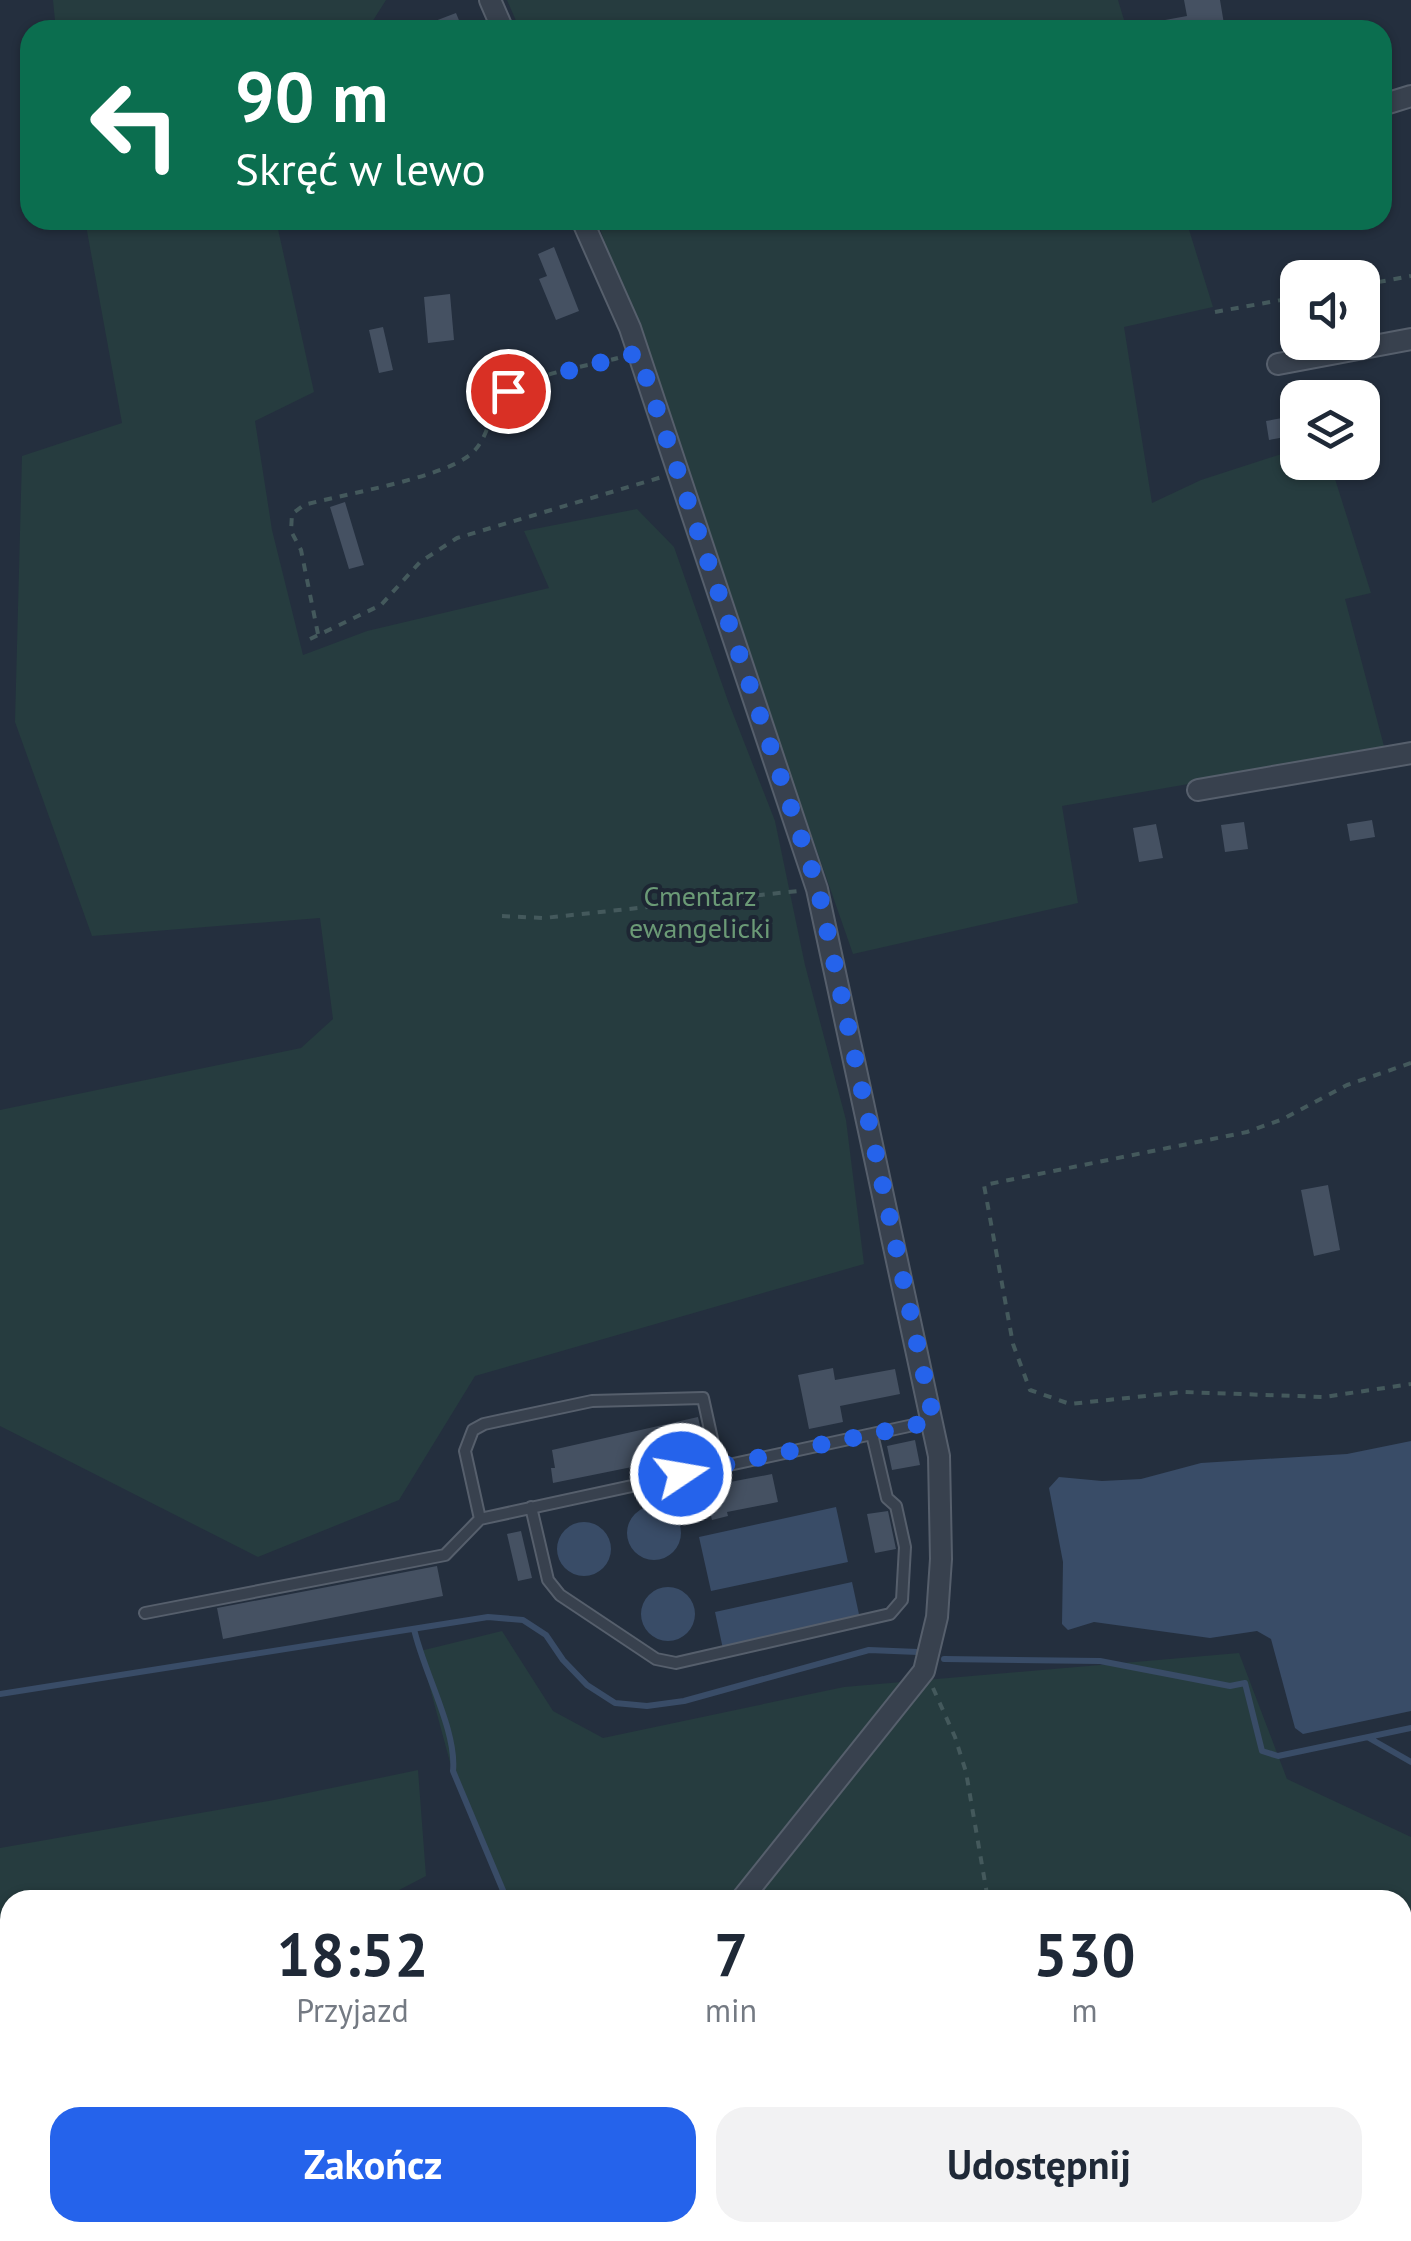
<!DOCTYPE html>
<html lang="pl">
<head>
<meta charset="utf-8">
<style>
  body { margin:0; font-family:"PT Sans",sans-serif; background:#f2f2f3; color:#1f2937; height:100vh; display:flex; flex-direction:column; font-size:38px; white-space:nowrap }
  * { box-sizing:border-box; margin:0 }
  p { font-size:32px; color:#747a83 }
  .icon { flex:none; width:55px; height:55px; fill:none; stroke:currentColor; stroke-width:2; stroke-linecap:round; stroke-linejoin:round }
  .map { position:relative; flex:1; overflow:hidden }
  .details { position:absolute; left:0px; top:1890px; width:1412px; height:352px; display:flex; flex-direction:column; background:#fff; border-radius:30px 30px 0 0; box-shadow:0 2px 8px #0004 }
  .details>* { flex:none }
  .guide { position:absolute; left:20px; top:20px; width:1372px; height:210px; border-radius:30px; box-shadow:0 2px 8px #0004; background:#0b6e4f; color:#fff; overflow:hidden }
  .tools { position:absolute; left:1280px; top:260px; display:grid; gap:20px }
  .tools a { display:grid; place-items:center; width:100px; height:100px; border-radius:20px; background:#fff; box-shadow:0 2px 8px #0004; font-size:50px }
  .pin { position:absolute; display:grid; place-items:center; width:85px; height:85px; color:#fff; margin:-42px; border:5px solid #fff; border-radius:50%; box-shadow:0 2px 10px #0007 }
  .me { position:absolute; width:110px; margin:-55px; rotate:78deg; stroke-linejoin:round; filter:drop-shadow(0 0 8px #0008) }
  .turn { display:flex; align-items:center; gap:35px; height:210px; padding:0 50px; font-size:45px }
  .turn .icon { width:130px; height:130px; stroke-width:2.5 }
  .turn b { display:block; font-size:70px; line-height:85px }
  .eta { display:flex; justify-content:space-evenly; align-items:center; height:170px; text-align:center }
  .eta b { font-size:60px; font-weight:600; line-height:70px }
  .button { display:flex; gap:20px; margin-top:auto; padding:20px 50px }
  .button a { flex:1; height:115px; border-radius:30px; background:#2563eb; color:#fff; font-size:40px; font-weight:600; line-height:115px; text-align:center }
  .button a+a { background:#f2f2f3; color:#1f2937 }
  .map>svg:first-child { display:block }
  .green { fill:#263c3f }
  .water { fill:#394c67 }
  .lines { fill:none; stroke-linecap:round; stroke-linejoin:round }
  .stream { stroke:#394c67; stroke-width:6 }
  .building { fill:#455162 }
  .lane-casing { stroke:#565f6c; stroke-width:14 }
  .street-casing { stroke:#565f6c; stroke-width:24 }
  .path { stroke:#44595c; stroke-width:4; stroke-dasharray:8 8; stroke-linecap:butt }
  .lane { stroke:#38414e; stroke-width:10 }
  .street { stroke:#38414e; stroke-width:20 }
  .route { stroke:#2563eb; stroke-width:18; stroke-dasharray:0 32.4 }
  .labels { text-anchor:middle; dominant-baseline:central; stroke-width:8; stroke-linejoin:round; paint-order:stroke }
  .park-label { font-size:28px; fill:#6b9a76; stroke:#1d2633 }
</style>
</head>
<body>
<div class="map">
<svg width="1411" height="2241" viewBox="0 0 1411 2241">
  <rect width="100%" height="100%" fill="#242f3e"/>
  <path class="green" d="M53,0h333l-19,30h-68l-3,-4 -14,4h-226z
    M507,0h611l9,30h-607z
    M85,220h191l38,172 -59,29 17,109 31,125 64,-24 182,-43 -25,-57 113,-22 37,38 54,154 47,120 30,144 41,155 18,144 -389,112 -76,124 -141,57 -258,-131v-316l301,-62 32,-29 -13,-101 -228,18 -77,-214 7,-266 100,-33z
    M597,220h589l27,87 -89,20 28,176 49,-23 96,-31 1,13 32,1 41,130 -26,6 40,151 -323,56 16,97 -225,51z
    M502,1631l51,80 50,27 241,-51 395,-34 48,126 124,58v404h-922l7,-9h906v-332h-898l-50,-123 -34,-126z
    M418,1770l8,106 -46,24h-370v33l-10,1v-86l274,-48z"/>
  <path class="water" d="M1411,1441v270l-108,23 -8,-6 -24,-89 -14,-8 -47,7 -116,-16 -26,8 -6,-6 1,-62 -14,-74 10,-11 43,4 39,-2 60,-16 146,-9z
    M627 1533a27 27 0 1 1 54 0a27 27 0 1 1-54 0Z
    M836,1507l12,55 -137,29 -12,-54z
    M557 1549a27 27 0 1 1 54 0a27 27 0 1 1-54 0Z
    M852,1582l8,37 -137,30 -8,-37z
    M641 1614a27 27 0 1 1 54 0a27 27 0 1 1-54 0Z"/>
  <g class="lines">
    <path class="stream" d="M414,1629c10,44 43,102 39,142l54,129
      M944,1659l156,2 130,25 15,-3 17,68 16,5 133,-28
      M0,1694l488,-77 35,3 23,15 17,25 24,25 28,18 32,3 37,-5 185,-51 49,2
      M1369,1738l42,24
      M570,2241l1,-9"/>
  </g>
  <path class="building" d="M1184,0h36l5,30h-71v-8l33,-6z
    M456,13l7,17h-49v-1z
    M554,247l25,64 -23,9 -17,-41 8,-3 -9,-22z
    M450,294l4,46 -26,3 -4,-46z
    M383,327l10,43 -14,3 -10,-43z
    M1293,416l3,19 -27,5 -3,-19z
    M345,502l19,63 -15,4 -19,-62z
    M1372,820l3,17 -25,4 -3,-17z
    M1244,822l4,27 -23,3 -4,-27z
    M1156,824l7,34 -24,4 -6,-34z
    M1328,1185l12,65 -26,6 -13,-66z
    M833,1368l2,12 60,-11 5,25 -60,12 3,16 -34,7 -11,-54z
    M698,1417l8,35 -153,31 -2,-15h4l-3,-18z
    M915,1440l5,25 -28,5 -5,-24z
    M772,1474l6,28 -51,10 1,4 -16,4 -8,-33z
    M888,1511l8,38 -21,4 -8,-39z
    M521,1531l11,47 -14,3 -11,-47z
    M437,1566l6,30 -220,43 -6,-31z"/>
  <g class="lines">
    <g class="lane-casing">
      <path id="lane" d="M531,1507l17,73 12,15 96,64 20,4 214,-49 12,-14 3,-53 -9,-41 -9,-8 -15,-64
        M480,1519l-15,-68 8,-21 11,-6 108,-23 111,-3 15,68
        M145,1613l300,-58 35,-36 452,-98"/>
    </g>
    <g class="street-casing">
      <path id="street" d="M490,0l13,30
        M1382,105l29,-9
        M582,220l48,108 187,561 122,567 2,103 -4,58 -13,54 -183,229
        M1278,364l133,-25
        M1198,790l213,-37
        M29,2241l25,-9
        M467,2241l7,-9"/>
    </g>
    <path class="path" d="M1362,285l49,-9
      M1215,312l83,-15
      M318,634l-17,-84 -10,-19 1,-17 12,-9c40,-11 132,-26 163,-48 19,-13 20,-34 31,-53 17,-29 88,-37 120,-46
      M310,639l71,-34 39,-43 37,-24 205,-61
      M502,916l42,2 254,-27
      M1411,1063l-64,22 -64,34 -36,13 -263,53 29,159 17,46 40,14 113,-12 141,5 87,-13
      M933,1688l22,49 11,35 22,128
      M1062,2232l2,9"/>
    <use href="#lane" class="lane"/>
    <use href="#street" class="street"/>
  </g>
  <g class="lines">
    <path class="route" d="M508,391l20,-10 110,-28 180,535 116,533 -253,53"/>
  </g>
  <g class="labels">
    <g class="park-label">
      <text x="700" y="895">Cmentarz<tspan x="700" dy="32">ewangelicki</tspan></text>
    </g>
  </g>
</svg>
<div class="tools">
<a><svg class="icon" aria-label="sound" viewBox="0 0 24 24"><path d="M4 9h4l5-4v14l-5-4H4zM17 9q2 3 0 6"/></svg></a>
<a><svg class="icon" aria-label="layers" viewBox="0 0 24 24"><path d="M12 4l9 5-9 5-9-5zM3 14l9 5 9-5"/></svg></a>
</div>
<div class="pin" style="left:508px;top:391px;background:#d93025"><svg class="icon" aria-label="arrive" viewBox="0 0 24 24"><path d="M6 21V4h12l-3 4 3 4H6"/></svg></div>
<svg class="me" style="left:681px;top:1474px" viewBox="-20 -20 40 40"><circle r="17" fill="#2563eb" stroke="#fff" stroke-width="3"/><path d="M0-11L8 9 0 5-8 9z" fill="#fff"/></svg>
<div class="guide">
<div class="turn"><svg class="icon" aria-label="left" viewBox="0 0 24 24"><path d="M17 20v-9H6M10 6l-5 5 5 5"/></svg><div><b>90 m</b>Skręć w lewo</div></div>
</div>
<section class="details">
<div class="eta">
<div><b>18:52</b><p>Przyjazd</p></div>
<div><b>7</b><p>min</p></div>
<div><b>530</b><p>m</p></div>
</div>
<div class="button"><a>Zakończ</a><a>Udostępnij</a></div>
</section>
</div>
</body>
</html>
